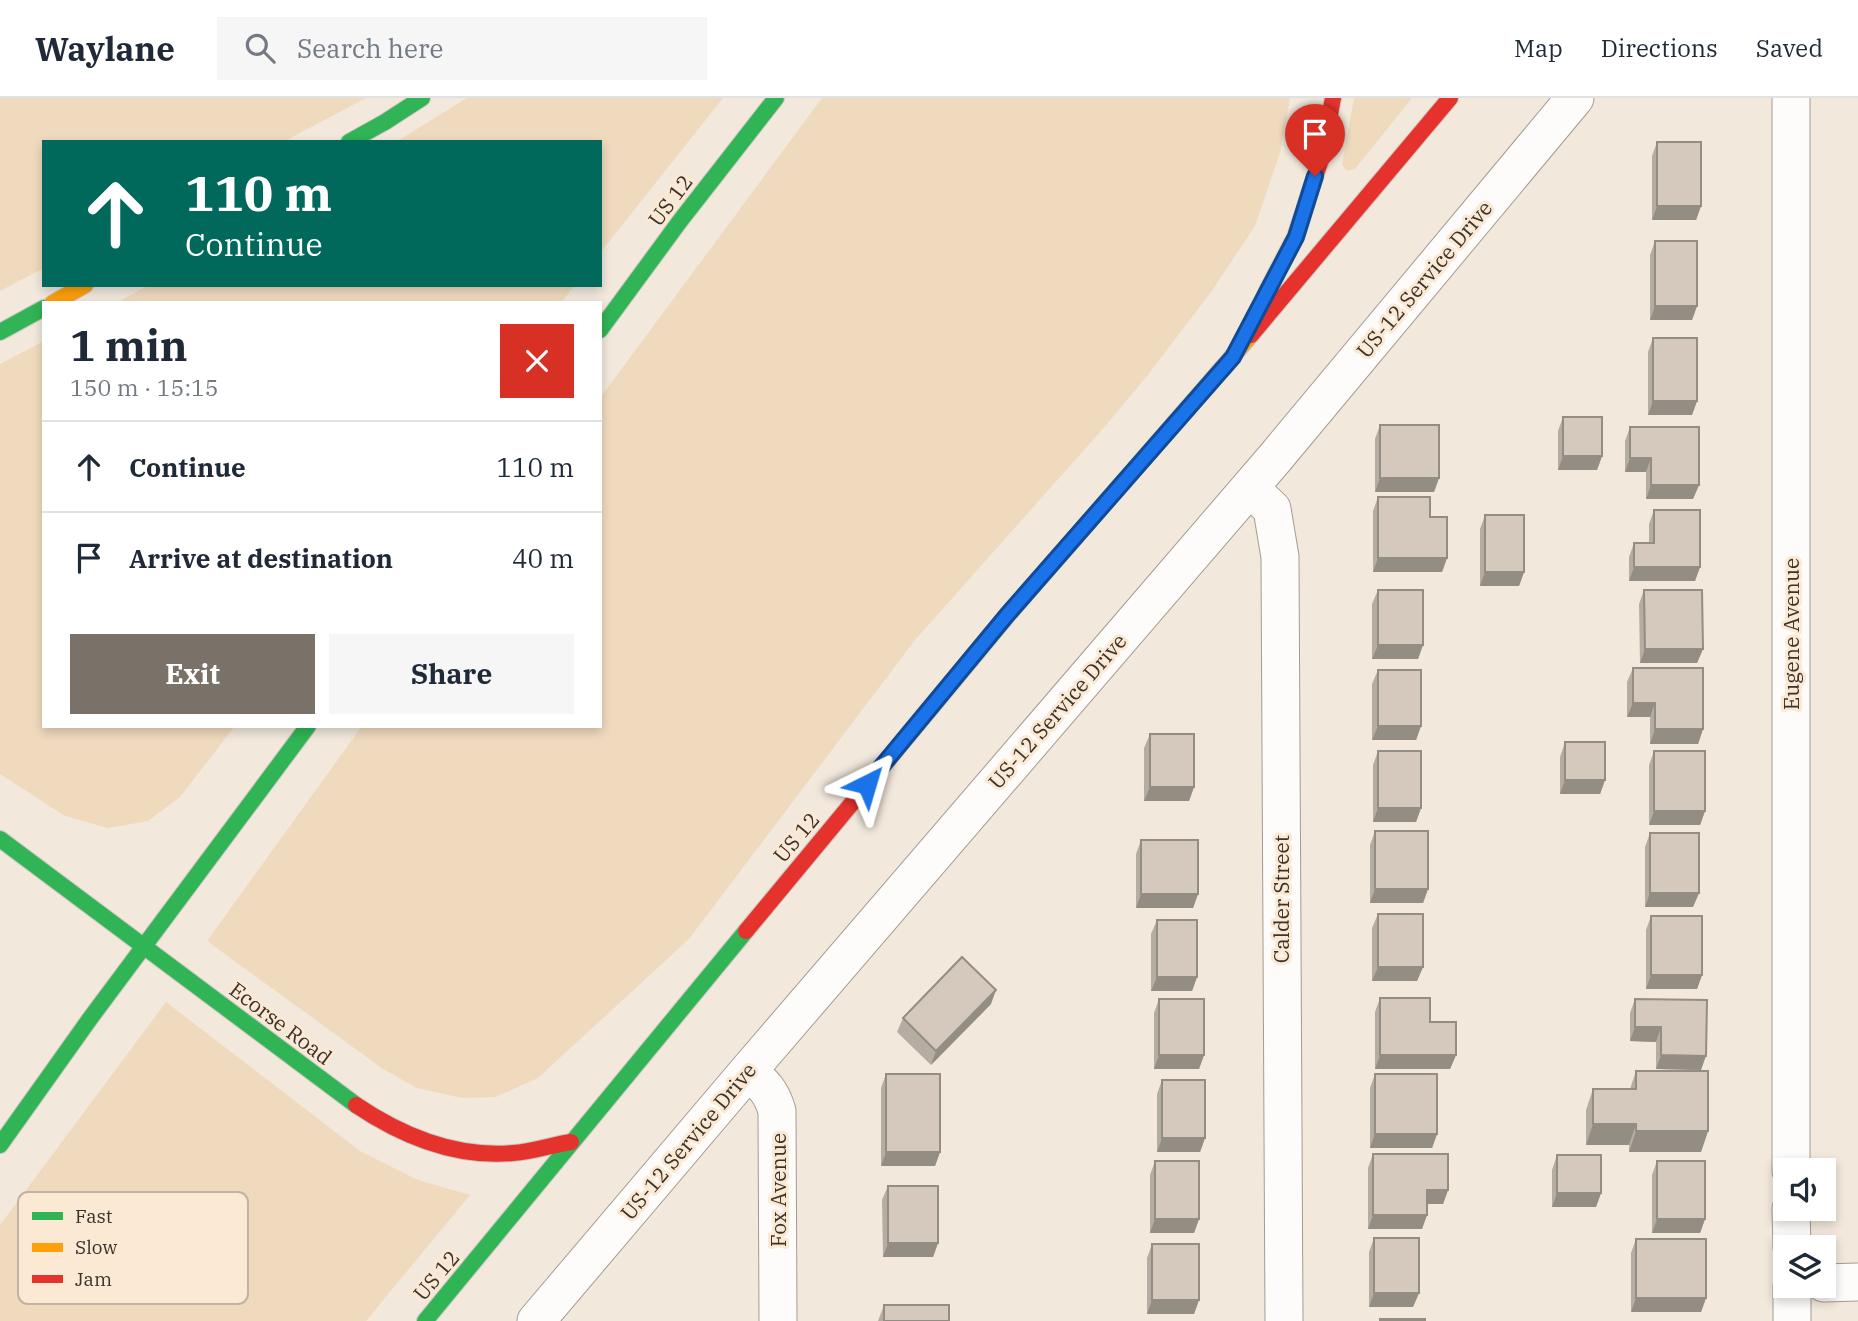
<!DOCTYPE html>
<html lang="en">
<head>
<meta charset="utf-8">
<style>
  body { margin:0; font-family:"IBM Plex Serif",serif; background:#f6f6f7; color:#1f2937; height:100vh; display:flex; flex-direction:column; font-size:26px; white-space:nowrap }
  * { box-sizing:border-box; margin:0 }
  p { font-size:23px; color:#747a83 }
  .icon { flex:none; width:38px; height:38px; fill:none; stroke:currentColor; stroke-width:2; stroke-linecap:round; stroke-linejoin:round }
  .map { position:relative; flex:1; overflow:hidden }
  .details { position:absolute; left:42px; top:203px; width:560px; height:427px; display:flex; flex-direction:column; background:#fff; border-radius:0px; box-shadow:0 4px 10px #0003 }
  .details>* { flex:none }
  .hud { position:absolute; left:42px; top:42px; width:560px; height:147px; border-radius:0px; box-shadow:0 4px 10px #0003; background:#00695c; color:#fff; overflow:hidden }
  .buttons { position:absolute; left:1773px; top:1060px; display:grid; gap:14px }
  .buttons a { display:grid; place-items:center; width:63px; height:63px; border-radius:0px; background:#fff; box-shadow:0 4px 10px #0003; font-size:35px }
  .pin { position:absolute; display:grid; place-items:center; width:60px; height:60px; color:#fff; margin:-72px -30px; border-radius:50% 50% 50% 0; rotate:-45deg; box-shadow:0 0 7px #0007 }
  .pin .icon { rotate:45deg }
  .me { position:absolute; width:77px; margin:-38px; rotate:40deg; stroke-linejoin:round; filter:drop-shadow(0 0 5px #0008) }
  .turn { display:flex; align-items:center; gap:24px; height:147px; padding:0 28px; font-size:32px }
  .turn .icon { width:91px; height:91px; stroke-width:2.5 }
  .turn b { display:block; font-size:49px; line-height:60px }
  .round { display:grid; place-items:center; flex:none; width:74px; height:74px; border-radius:0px; background:#f6f6f7 }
  .head { display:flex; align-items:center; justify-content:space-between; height:119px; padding:0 28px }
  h1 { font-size:42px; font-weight:700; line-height:52px }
  .primary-button { display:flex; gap:14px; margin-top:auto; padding:14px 28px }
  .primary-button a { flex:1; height:80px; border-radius:0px; background:#7a7269; color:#fff; font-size:28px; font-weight:700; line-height:80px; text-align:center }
  .primary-button a+a { background:#f6f6f7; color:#1f2937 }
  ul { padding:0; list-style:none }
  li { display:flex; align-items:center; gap:21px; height:91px; padding:0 28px; border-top:2px solid #e0e1e3 }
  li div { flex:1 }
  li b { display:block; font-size:26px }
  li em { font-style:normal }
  header { display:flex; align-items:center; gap:42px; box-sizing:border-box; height:98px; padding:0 35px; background:#fff; border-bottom:2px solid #e0e1e3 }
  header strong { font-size:33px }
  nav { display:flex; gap:38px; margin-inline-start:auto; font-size:24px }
  .search { width:490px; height:63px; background:#f6f6f7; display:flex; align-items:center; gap:18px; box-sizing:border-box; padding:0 24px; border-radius:0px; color:#747a83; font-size:26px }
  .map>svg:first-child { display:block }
  .green { fill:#f0dabe }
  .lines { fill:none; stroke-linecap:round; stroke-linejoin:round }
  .street-casing { stroke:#a39c93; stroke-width:39 }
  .fast-casing { stroke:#cbc6c0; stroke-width:18 }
  .slow-casing { stroke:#cbc6c0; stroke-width:18 }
  .jam-casing { stroke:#cbc6c0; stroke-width:18 }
  .street { stroke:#fdfcfa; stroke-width:37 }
  .fast { stroke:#30b455; stroke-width:16 }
  .slow { stroke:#ff9f0a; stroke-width:16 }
  .jam { stroke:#e5322d; stroke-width:16 }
  .wall { fill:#b6ada2 }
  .shaded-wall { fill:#948d84 }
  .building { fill:#d4c9bc; stroke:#948d84; stroke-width:2 }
  .route-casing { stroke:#114b97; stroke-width:18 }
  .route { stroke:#1a73e8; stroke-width:12 }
  .labels { text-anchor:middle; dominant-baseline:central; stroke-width:6; stroke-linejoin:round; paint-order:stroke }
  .street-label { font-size:21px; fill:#3a332b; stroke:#fbe9d3 }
  .key { fill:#fbe9d3; stroke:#c1b2a1; stroke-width:2 }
  .key-label { font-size:19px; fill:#3a332b }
</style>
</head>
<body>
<header>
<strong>Waylane</strong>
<div class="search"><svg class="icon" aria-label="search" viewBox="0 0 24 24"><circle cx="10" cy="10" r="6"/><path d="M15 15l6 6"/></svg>Search here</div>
<nav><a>Map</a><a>Directions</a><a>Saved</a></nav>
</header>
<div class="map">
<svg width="1858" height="1223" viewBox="0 0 1858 1223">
  <rect width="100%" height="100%" fill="#f2e8dc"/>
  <path class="green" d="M0,0h366l-83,44h-239v126l-44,23z
    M467,0h256l-123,155v-111h-204z
    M822,0h468l-10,55 -25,73 -44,66 -64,84 -46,55 -186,209 -226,299 -151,139 -42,19 -34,1 -45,-10 -34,-19 -176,-128 155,-215h238v-328z
    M1354,0h58l-57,71 -8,2 -5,-6z
    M149,187h426l-14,18h-445z
    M44,243v385h191l-55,71 -32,24 -40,7 -43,-12 -65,-42v-410z
    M166,904l194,149 58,29 52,15 -104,126h-366v-96z"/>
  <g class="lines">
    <g class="street-casing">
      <path id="street" d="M1791,0v1073
        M1250,390l22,21 8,48 4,764
        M748,973c16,14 23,20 29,40l1,210
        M1791,1111l1,39
        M1824,1185l34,-1
        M536,1223l212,-250 527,-613 300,-360
        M1792,1223v-35"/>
    </g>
    <g class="fast-casing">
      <path id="fast" d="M349,44l36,-20 37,-24
        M600,232l80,-109 96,-123
        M0,234l44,-24
        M0,741l356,266
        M0,1047l89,-125 219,-294
        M425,1223l321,-390"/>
    </g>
    <g class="slow-casing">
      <path id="slow" d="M53,205l32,-18
        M954,582l53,-64 244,-281"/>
    </g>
    <g class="jam-casing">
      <path id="jam" d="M1266,195l29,-56 27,-81 11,-58
        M1251,237l199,-237
        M746,833l208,-251
        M356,1007c46,31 100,53 157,48 19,-1 39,-8 58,-11"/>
    </g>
    <use href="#street" class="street"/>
    <use href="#fast" class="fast"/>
    <use href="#slow" class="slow"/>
    <use href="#jam" class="jam"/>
  </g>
  <path class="wall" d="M1657,44l44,64 -5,14h-44v-64z
    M1655,143l42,65 -5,14h-42v-65z
    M1653,240l44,63 -5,14h-44v-63z
    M1563,319l39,39 -5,14h-39v-39z
    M1380,327l59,53 -5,14h-59v-53z
    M1630,329l69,58 -6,14h-47v-27h-21v-31z
    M1378,399l52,20 17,41 -5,14h-69v-61z
    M1654,412l46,57 -5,14h-66v-24l5,-14h15v-19z
    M1485,417l39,57 -5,14h-39v-57z
    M1378,492l45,55 -5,14h-46v-55z
    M1644,492l59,59 -6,14h-57l-1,-59z
    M1633,570l70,61 -5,15h-48v-27h-23v-35z
    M1378,572l43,56 -5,14h-44v-56z
    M1150,636l44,53 -5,14h-45v-53z
    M1565,644l40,38 -5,14h-40v-37z
    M1378,653l43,57 -5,14h-43v-57z
    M1654,653l51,60 -5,14h-51v-60z
    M1375,733l53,58 -5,14h-53v-58z
    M1650,735l49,60 -6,14h-48v-60z
    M1141,742l57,54 -5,14h-57v-54z
    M1378,816l45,53 -6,14h-45v-53z
    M1651,818l51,59 -5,14h-51v-59z
    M1157,822l40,57 -5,14h-41v-57z
    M1380,900l50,24 26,33 -6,14h-75v-57z
    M1159,901l45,56 -5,14h-45v-56z
    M1635,901l66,71 -45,-1v-27l-26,-1v-28z
    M991,906l-60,61 -34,-33 6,-14z
    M1636,973l72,60 -7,21h-72v-7h-43v-35l7,-21h37z
    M886,976l54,78 -5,14h-54v-78z
    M1375,976l62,60 -5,14h-62v-60z
    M1162,982l43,58 -5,14h-43v-58z
    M1373,1056l75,36 -5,14h-16v11l-5,14h-54v-61z
    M1557,1057l44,38 -5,14h-44v-37z
    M1155,1063l44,58 -5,14h-44v-58z
    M1657,1063l48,58 -5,14h-48v-58z
    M888,1088l50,57 -5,14h-50l-1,-57z
    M1374,1140l45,55 -6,14h-44v-55z
    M1636,1141l70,59 -5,14h-70v-59z
    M1152,1146l47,56 -5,14h-47v-56z
    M884,1207l65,16h-71z"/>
  <path class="shaded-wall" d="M1657,108h44l-5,14h-44z
    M1655,208h42l-5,14h-42z
    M1653,303h44l-5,14h-44z
    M1563,358h39l-5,14h-39z
    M1630,360h21l-5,14h-21z
    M1380,380h59l-5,14h-59z
    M1651,387h48l-6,14h-47z
    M1378,460h69l-5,14h-69z
    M1634,469h66l-5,14h-66z
    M1485,474h39l-5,14h-39z
    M1378,547h45l-5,14h-46z
    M1645,551h58l-6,14h-57z
    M1633,605h22l-5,14h-23z
    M1378,628h43l-5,14h-44z
    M1655,631h48l-5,15h-48z
    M1565,682h40l-5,14h-40z
    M1150,689h44l-5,14h-45z
    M1378,710h43l-5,14h-43z
    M1654,713h51l-5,14h-51z
    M1375,791h53l-5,14h-53z
    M1650,795h49l-6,14h-48z
    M1141,796h57l-5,14h-57z
    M1378,869h45l-6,14h-45z
    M1651,877h51l-5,14h-51z
    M1157,879h40l-5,14h-41z
    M996,892l-5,14 -60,61 5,-14z
    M1635,929h26l-5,15 -26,-1z
    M1159,957h45l-5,14h-45z
    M1380,957h76l-6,14h-75z
    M1661,957l45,1 -5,14 -45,-1z
    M1593,1026h43l-7,21h-43z
    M1636,1033h72l-7,21h-72z
    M1375,1036h62l-5,14h-62z
    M1162,1040h43l-5,14h-43z
    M886,1054h54l-5,14h-54z
    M1427,1092h21l-5,14h-21z
    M1557,1095h44l-5,14h-44z
    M1373,1117h54l-5,14h-54z
    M1155,1121h44l-5,14h-44z
    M1657,1121h48l-5,14h-48z
    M888,1145h50l-5,14h-50z
    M1374,1195h45l-6,14h-44z
    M1636,1200h70l-5,14h-70z
    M1152,1202h47l-5,14h-47z"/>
  <path class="building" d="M1657,44h44v64h-44z
    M1655,143h42v65h-42z
    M1653,240h44v63h-44z
    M1563,319h39v39h-39z
    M1380,327h59v53h-59z
    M1630,329h69v58h-48v-27h-21z
    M1378,399h52v20h17v41h-69z
    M1654,412h46v57h-66v-24h20z
    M1485,417h39v57h-39z
    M1378,492h45v55h-45z
    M1644,492h58l1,59h-58z
    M1633,570h70v61h-48v-26h-22z
    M1378,572h43v56h-43z
    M1150,636h44v53h-44z
    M1565,644h40v38h-40z
    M1378,653h43v57h-43z
    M1654,653h51v60h-51z
    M1375,733h53v58h-53z
    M1650,735h49v60h-49z
    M1141,742h57v54h-57z
    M1378,816h45v53h-45z
    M1651,818h51v59h-51z
    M1157,822h40v57h-40z
    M962,859l34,33 -60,61 -33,-33z
    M1380,900h50v24h26v33h-76z
    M1159,901h45v56h-45z
    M1635,901l72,1 -1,56 -45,-1v-28h-26z
    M1636,973h72v60h-72v-7h-43v-35h43z
    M886,976h54v78h-54z
    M1375,976h62v60h-62z
    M1162,982h43v58h-43z
    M1373,1056h75v36h-21v25h-54z
    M1557,1057h44v38h-44z
    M1155,1063h44v58h-44z
    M1657,1063h48v58h-48z
    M888,1088h50v57h-50z
    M1374,1140h45v55h-45z
    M1636,1141h70v59h-70z
    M1152,1146h47v56h-47z
    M884,1207h65v16h-65z
    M1380,1221h45v2h-45z"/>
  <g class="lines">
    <g class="route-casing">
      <path id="route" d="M867,686l140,-169 226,-258 63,-120 19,-61"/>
    </g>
    <use href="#route" class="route"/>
  </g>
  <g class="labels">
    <g class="street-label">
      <text transform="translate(670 102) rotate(-53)">US 12</text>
      <text transform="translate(1424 181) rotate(-50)">US-12 Service Drive</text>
      <text transform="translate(1791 536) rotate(-90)">Eugene Avenue</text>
      <text transform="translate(1057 613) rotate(-49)">US-12 Service Drive</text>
      <text transform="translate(796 739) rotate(-50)">US 12</text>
      <text transform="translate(1281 801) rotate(-90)">Calder Street</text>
      <text transform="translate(281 925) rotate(37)">Ecorse Road</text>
      <text transform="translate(688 1043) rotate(-50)">US-12 Service Drive</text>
      <text transform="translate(778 1092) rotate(-90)">Fox Avenue</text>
      <text transform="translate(436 1177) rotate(-50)">US 12</text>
    </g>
  </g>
  <rect x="18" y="1094" width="230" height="112" rx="10" class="key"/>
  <rect x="32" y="1114" width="31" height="8" fill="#30b455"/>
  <rect x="32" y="1145" width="31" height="9" fill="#ff9f0a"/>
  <rect x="32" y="1177" width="31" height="8" fill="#e5322d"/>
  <g class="key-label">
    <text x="75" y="1125">Fast</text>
    <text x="75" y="1156">Slow</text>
    <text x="75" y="1188">Jam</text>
  </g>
</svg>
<div class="buttons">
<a><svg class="icon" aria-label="sound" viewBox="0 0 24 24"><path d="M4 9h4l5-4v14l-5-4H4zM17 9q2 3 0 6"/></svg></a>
<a><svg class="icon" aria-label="layers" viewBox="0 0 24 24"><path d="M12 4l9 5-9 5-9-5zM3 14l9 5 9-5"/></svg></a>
</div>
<div class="pin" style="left:1315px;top:78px;background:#d93025"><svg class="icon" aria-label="arrive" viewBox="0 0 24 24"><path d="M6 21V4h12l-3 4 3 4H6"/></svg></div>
<svg class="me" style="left:867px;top:686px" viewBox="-20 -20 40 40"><path d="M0-17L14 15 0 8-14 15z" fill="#1a73e8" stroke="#fff" stroke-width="4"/></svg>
<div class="hud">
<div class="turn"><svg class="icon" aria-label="ahead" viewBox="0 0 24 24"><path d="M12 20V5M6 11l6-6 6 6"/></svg><div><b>110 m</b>Continue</div></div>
</div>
<section class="details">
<div class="head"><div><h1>1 min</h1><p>150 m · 15:15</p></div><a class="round" style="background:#d93025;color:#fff"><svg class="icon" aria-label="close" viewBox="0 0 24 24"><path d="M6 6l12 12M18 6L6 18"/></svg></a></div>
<ul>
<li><svg class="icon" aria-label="ahead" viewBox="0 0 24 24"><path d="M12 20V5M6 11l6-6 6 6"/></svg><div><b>Continue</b></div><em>110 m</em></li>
<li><svg class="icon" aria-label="arrive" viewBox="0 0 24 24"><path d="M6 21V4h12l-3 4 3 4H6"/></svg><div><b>Arrive at destination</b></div><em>40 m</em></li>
</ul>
<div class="primary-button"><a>Exit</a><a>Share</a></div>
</section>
</div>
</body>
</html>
